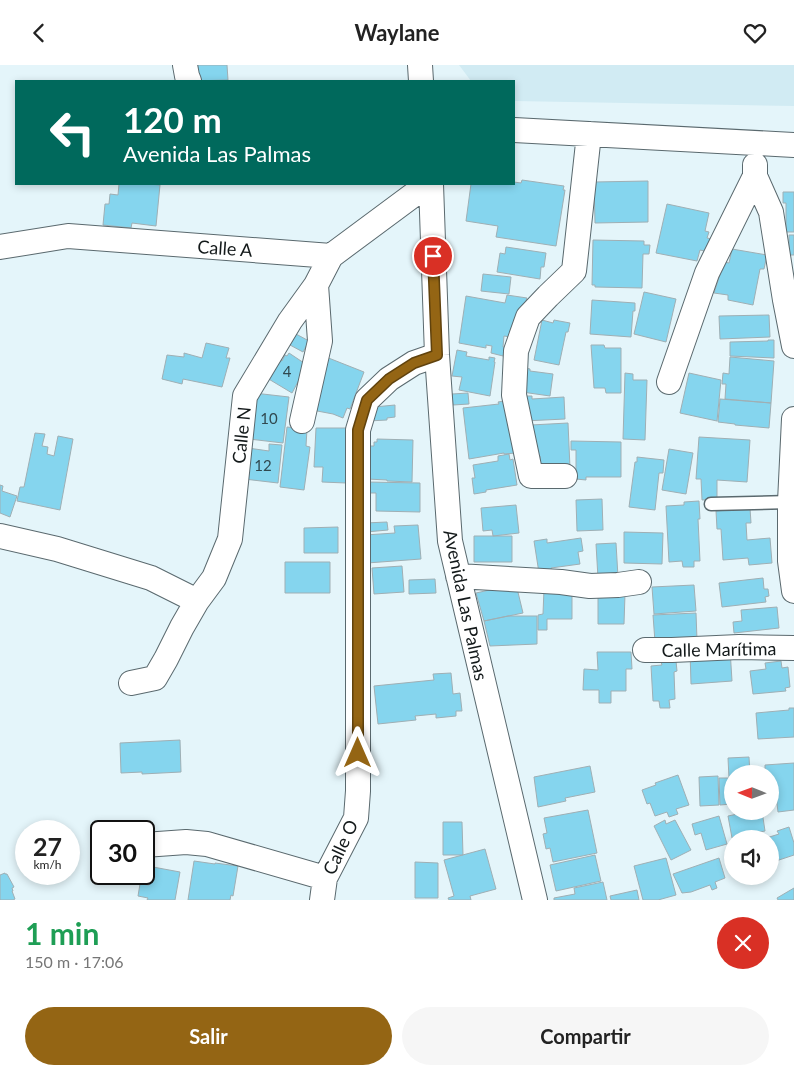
<!DOCTYPE html>
<html lang="es">
<head>
<meta charset="utf-8">
<style>
  body { margin:0; font-family:Lato,sans-serif; background:#f6f6f6; color:#222; height:100vh; display:flex; flex-direction:column; font-size:19px; white-space:nowrap }
  * { box-sizing:border-box; margin:0 }
  p { font-size:16px; color:#767676 }
  .icon { flex:none; width:28px; height:28px; fill:none; stroke:currentColor; stroke-width:2; stroke-linecap:round; stroke-linejoin:round }
  .map { position:relative; height:835px; overflow:hidden }
  .details { display:flex; flex-direction:column; background:#fff; flex:1 }
  .details>* { flex:none }
  .hud { position:absolute; left:15px; top:15px; width:500px; height:105px; border-radius:0px; box-shadow:0 2px 8px #0003; background:#00695c; color:#fff; overflow:hidden }
  .needle { width:32px; rotate:271deg }
  .fabs { position:absolute; left:724px; top:700px; display:grid; gap:10px }
  .fabs a { display:grid; place-items:center; width:55px; height:55px; border-radius:50%; background:#fff; box-shadow:0 2px 8px #0003; font-size:25px }
  .speed { position:absolute; left:15px; top:755px; display:flex; gap:10px; font-size:25px; font-weight:700; text-align:center }
  .speed>* { display:grid; place-content:center; width:65px; height:65px; border-radius:50%; background:#fff; box-shadow:0 2px 8px #0003; line-height:1 }
  .speed small { font-size:12px; font-weight:400 }
  .speed .limit { border:2px solid #111; border-radius:8px; background:#fff; color:#111 }
  .pin { position:absolute; display:grid; place-items:center; width:42px; height:42px; color:#fff; margin:-21px; border:2px solid #fff; border-radius:50%; box-shadow:0 1px 5px #0007 }
  .me { position:absolute; width:55px; margin:-28px; rotate:0deg; stroke-linejoin:round; filter:drop-shadow(0 0 4px #0008) }
  .turn { display:flex; align-items:center; gap:18px; height:105px; padding:0 25px; font-size:22px }
  .turn .icon { width:65px; height:65px; stroke-width:2.5 }
  .turn b { display:block; font-size:35px; line-height:42px }
  .round { display:grid; place-items:center; flex:none; width:52px; height:52px; border-radius:26px; background:#f6f6f6 }
  .head { display:flex; align-items:center; justify-content:space-between; height:85px; padding:0 25px }
  h1 { font-size:30px; font-weight:700; line-height:38px; color:#1e9e55 }
  .cta { display:flex; gap:10px; margin-top:auto; padding:10px 25px }
  .cta a { flex:1; height:58px; border-radius:30px; background:#946514; color:#fff; font-size:20px; font-weight:700; line-height:58px; text-align:center }
  .cta a+a { background:#f6f6f6; color:#222 }
  header { display:flex; justify-content:space-between; align-items:center; height:65px; padding:0 25px; background:#fff; font-size:22px; font-weight:700 }
  .map>svg:first-child { display:block }
  .built { fill:#d1ebf3 }
  .building { fill:#85d5ee; stroke:#9fafb4 }
  .lines { fill:none; stroke-linecap:round; stroke-linejoin:round }
  .service-casing { stroke:#5a696e; stroke-width:15 }
  .minor-casing { stroke:#5a696e; stroke-width:26 }
  .service { stroke:#fff; stroke-width:12 }
  .minor { stroke:#fff; stroke-width:24 }
  .route-casing { stroke:#60420d; stroke-width:12 }
  .route { stroke:#946514; stroke-width:9 }
  .labels { text-anchor:middle; dominant-baseline:central; stroke-width:4; stroke-linejoin:round; paint-order:stroke }
  .number-label { font-size:15px; fill:#30484f }
  .street-label { font-size:18px; fill:#13191a; stroke:#fff }
</style>
</head>
<body>
<header><svg class="icon" aria-label="back" viewBox="0 0 24 24"><path d="M15 5l-7 7 7 7"/></svg>Waylane<svg class="icon" aria-label="heart" viewBox="0 0 24 24"><path d="M12 20l-8-8c-3-5 5-10 8-4 3-6 11-1 8 4z"/></svg></header>
<div class="map">
<svg width="794" height="835" viewBox="0 0 794 835">
  <rect width="100%" height="100%" fill="#e4f5fa"/>
  <path class="built" d="M459,0h335v41l-280,-5v-20h-43z"/>
  <path class="building" d="M191,0h36l1,15 -36,1z
    M522,115l42,6 -1,4h2l-9,56 -60,-9 2,-11 -32,-5 5,-37h43v-2l7,1z
    M648,116v41l-53,1 -1,-41z
    M119,119h29l12,1 -4,41 -24,-3 -1,5 -28,-3 2,-21h4l1,-10 8,1z
    M783,127h11v40h-8v-29h-3z
    M667,139l42,9 -4,18 4,1 -2,6 5,1 -3,13 -9,-2 -3,11 -41,-8z
    M789,170h5v20h-5z
    M593,175l51,1v4h6l-1,9h-6l-1,34 -47,-1v-2h-3z
    M506,182l40,6 -2,14h-3l-1,12 -43,-7 3,-19 5,1z
    M732,184l35,6 -3,14h-4l-7,36 -25,-5v-5l-14,-2 10,-31 5,1z
    M483,209l28,3 -2,17 -28,-3z
    M644,227l32,7 -10,43 -32,-8z
    M507,230l20,3 -8,22 -5,-1 -3,18 -7,-1 -1,11h2l-2,9 -12,-3 1,-7 -6,-1v3l-27,-5 7,-47 39,7z
    M592,235l43,3v8h-2l-2,26 -41,-3z
    M769,250l1,22 -50,2 -1,-23z
    M542,255l11,3 1,-3 16,3 -2,9h-2l-7,33 -25,-5z
    M296,269l13,7 -6,11 -13,-7z
    M768,275h6v18l-44,-2v-14l38,-1z
    M206,278l23,5 -3,10h4l-8,29 -39,-8 -1,5 -20,-5 5,-24 17,2v-4l18,5z
    M591,280h13l1,3h16v45h-15l-1,-5h-11z
    M457,285l10,2 -1,4 23,4v-3l6,1 -1,4h1l-5,34 -31,-6 3,-13 -10,-1z
    M289,288l18,12 -15,28 -25,-15 10,-20 5,3 3,-6 2,1z
    M326,292l38,15 -14,37 -3,-1 -4,10 -10,-4 -21,-4z
    M730,292l44,4 -3,42 -46,-4 1,-15h-4l1,-11 6,1z
    M526,303l4,1v2l23,3 -3,22 -28,-4z
    M625,308l8,1v6h14l-2,60 -22,-1z
    M689,308l32,7 -4,41 -37,-8z
    M254,328l35,4 -6,46 -34,-4z
    M468,328l1,11 -16,1 -1,-11z
    M523,331h9v3l32,-2 1,22 -41,2z
    M720,334l51,4 -2,25 -34,-3v-1l-17,-2z
    M504,336l12,52 -12,1v-1l-35,6 -6,-51 36,-4 -1,-2z
    M395,340v12l-8,1v2l-19,1 6,-14z
    M568,358l2,45 -30,1v-13h-8l-1,-31z
    M287,362l20,2 -1,17 4,1 -6,43 -24,-3z
    M316,363h31l-1,55 -24,-1 1,-15h-9z
    M35,368l10,1 -3,12 6,1 -1,7 7,2 4,-20 15,3 -13,71 -43,-9 3,-14h4z
    M699,372l51,3 -3,42 -30,-2v19l-15,1 -1,-21h-5z
    M377,374l36,1 -1,42 -25,-1v-1l-20,-1 1,-33h6v-4h3z
    M571,376l50,1v35h-35v3l-10,-1v-29h-5z
    M269,379l13,1 -4,38 -34,-4 4,-31 21,3z
    M669,384l24,4 -7,41 -24,-4z
    M509,389l1,6 3,-1 4,26 -31,5v2l-12,2 -2,-16h3l-2,-13 25,-4v-5z
    M637,392l27,3 -1,13h-4l-4,37 -26,-3 6,-45h2z
    M367,417l53,1v29l-44,-1v-18h-9z
    M0,420l3,1 -1,5 15,5 -7,21 -10,-4z
    M602,434l1,31 -26,1 -1,-31z
    M699,436l1,18h-2l2,42h-6v6h-11l-1,-6 -13,1 -3,-56 18,-1v-3z
    M516,440l3,28 -26,3 -1,-6 -9,1 -2,-23z
    M750,443l1,15h-5l1,17 23,-2 2,25 -23,2 -1,-7 -25,2 -2,-31h-4l-1,-18z
    M387,457l1,8 -22,2 -1,-9z
    M418,460l3,34 -54,4 -2,-28 30,-2 -1,-7z
    M338,462v26h-34v-25z
    M624,467l39,1 -1,31 -38,-1z
    M474,471h38v26h-38z
    M581,473l2,13 -5,1 2,12 -29,4 1,3 -13,2 -5,-32 13,-2v4z
    M616,478l2,34 -20,1 -2,-34z
    M285,497h45v31h-45z
    M402,501l2,26 -30,2 -2,-26z
    M763,513l1,11h4l1,7 -4,1 1,5 -44,5 -3,-24z
    M435,514l1,14 -27,1v-14z
    M516,519l7,29 -39,8 -8,-28z
    M694,520l2,26 -42,3 -2,-27z
    M544,524h28v30h-25v11h-9v-15l5,-1z
    M598,528l27,1 -1,30h-26z
    M777,542l2,21 -45,5 -1,-11 9,-1 -1,-11z
    M696,548l1,27 -42,2 -2,-27z
    M508,551h29v28l-47,2 -6,-25z
    M730,584l2,32 -41,3 -1,-33z
    M597,587h34l1,17h-6v22h-15v12h-12v-13h-16l1,-21 14,1z
    M676,596l1,10 -3,1 1,27 -6,1 1,8h-10l-1,-7h-6l-2,-35 11,-1 -1,-3z
    M781,596l1,7 6,-1 2,20 -5,1 1,3 -33,3 -3,-23 16,-2 -1,-6z
    M451,608l2,21 7,-1 2,18h-6v5l-20,2v-4l-21,2 1,4 -38,4 -4,-38 60,-6 -1,-6z
    M789,643h5v29l-36,2 -2,-26 33,-3z
    M180,675l1,32 -39,2v-2l-21,1 -1,-30z
    M749,692l1,17h-18v30l-12,1 -1,-27h10l-1,-20z
    M794,698v47l-16,2 -4,-33h-4v-5h-5v-9z
    M590,701l5,26 -30,6 1,3 -28,6 -4,-30z
    M678,710l11,30 -13,4 2,5 -9,3 -2,-5 -12,4 -5,-13 -3,1 -5,-14 14,-5 -1,-2z
    M718,711l1,29 -19,1 -1,-29z
    M588,745l9,43 -44,9 -3,-14 -4,1 -3,-15 4,-1 -3,-15z
    M752,746h10l3,20 -33,7 -4,-22z
    M719,751l8,28 -21,6 -5,-17 -6,2 -3,-11z
    M665,755l1,4 9,-4 16,30 -20,10 -17,-34z
    M443,757h19l1,33h-20z
    M789,762l5,16v12l-24,8v-24h-7l16,-5 -2,-3z
    M485,784l11,40 -26,7 1,4h-22l-1,-2 6,-2 -10,-36z
    M595,790l6,26 -45,10 -6,-26z
    M666,793l10,37 -18,5h-15l-9,-34z
    M719,793l6,20 -10,4 2,6 -5,2 -2,-5 -19,7 -9,1 -9,-19z
    M194,796l21,3v-1l23,3 -5,30 -2,-1 -1,5h-42z
    M415,797l23,1v35h-23z
    M153,802l27,5 -5,28h-28l1,-2 -10,-2 2,-12 9,1z
    M5,808v1h2l7,13 -2,1 1,3h-1l3,8 -2,1h-13v-25z
    M603,817l4,18h-53v-2l21,-4 -1,-6z
    M794,823v12h-16l-1,-2z
    M637,825l2,10h-28l-1,-4z"/>
  <g class="lines">
    <g class="service-casing">
      <path id="service" d="M711,439l79,-2"/>
    </g>
    <g class="minor-casing">
      <path id="minor" d="M185,0l2,11 2,5
        M420,0l1,16
        M514,65l280,15
        M755,100v11l16,36 14,88 9,46
        M431,119l6,171 13,186 85,359
        M0,182l68,-11 263,20 97,-72
        M669,317l38,-109 48,-97
        M794,354l-4,83v59l4,30
        M302,356l18,-80 -4,-56
        M565,411h-34l-17,-81 2,-44 12,-34 20,-21 26,-25 15,-137
        M0,471l57,13 94,29 46,23
        M458,511l103,6 29,4 28,-1 21,-3
        M645,585h27l67,-3 55,1
        M131,618l24,-5 11,-19 16,-32 15,-26 17,-23 16,-39 15,-143 45,-75 26,-36 15,-29
        M144,780l42,-3 21,2 118,34
        M322,835l3,-22 31,-60 2,-27v-361l9,-30 22,-21 25,-16 23,-8"/>
    </g>
    <use href="#service" class="service"/>
    <use href="#minor" class="minor"/>
  </g>
  <g class="lines">
    <g class="route-casing">
      <path id="route" d="M358,688v-323l9,-30 22,-21 25,-16 23,-8 -4,-99"/>
    </g>
    <use href="#route" class="route"/>
  </g>
  <g class="labels">
    <g class="number-label">
      <text x="287" y="306">4</text>
      <text x="269" y="353">10</text>
      <text x="263" y="400">12</text>
    </g>
    <g class="street-label">
      <text transform="translate(225 183) rotate(4)">Calle A</text>
      <text transform="translate(241 370) rotate(-84)">Calle N</text>
      <text transform="translate(466 540) rotate(78)">Avenida Las Palmas</text>
      <text transform="translate(719 584) rotate(-1)">Calle Marítima</text>
      <text transform="translate(340 782) rotate(-65)">Calle O</text>
    </g>
  </g>
</svg>
<div class="fabs">
<a><svg class="needle" viewBox="-14 -14 28 28"><path d="M0-13l5 13h-10z" fill="#e53935"/><path d="M0 13l5-13h-10z" fill="#767676"/></svg></a>
<a><svg class="icon" aria-label="sound" viewBox="0 0 24 24"><path d="M4 9h4l5-4v14l-5-4H4zM17 9q2 3 0 6"/></svg></a>
</div>
<div class="speed"><div>27<small>km/h</small></div><div class="limit">30</div></div>
<div class="pin" style="left:433px;top:191px;background:#d93025"><svg class="icon" aria-label="arrive" viewBox="0 0 24 24"><path d="M6 21V4h12l-3 4 3 4H6"/></svg></div>
<svg class="me" style="left:358px;top:688px" viewBox="-20 -20 40 40"><path d="M0-17L14 15 0 8-14 15z" fill="#946514" stroke="#fff" stroke-width="4"/></svg>
<div class="hud">
<div class="turn"><svg class="icon" aria-label="left" viewBox="0 0 24 24"><path d="M17 20v-9H6M10 6l-5 5 5 5"/></svg><div><b>120 m</b>Avenida Las Palmas</div></div>
</div>
</div>
<section class="details">
<div class="head"><div><h1>1 min</h1><p>150 m · 17:06</p></div><a class="round" style="background:#d93025;color:#fff"><svg class="icon" aria-label="close" viewBox="0 0 24 24"><path d="M6 6l12 12M18 6L6 18"/></svg></a></div>
<div class="cta"><a>Salir</a><a>Compartir</a></div>
</section>
</body>
</html>
